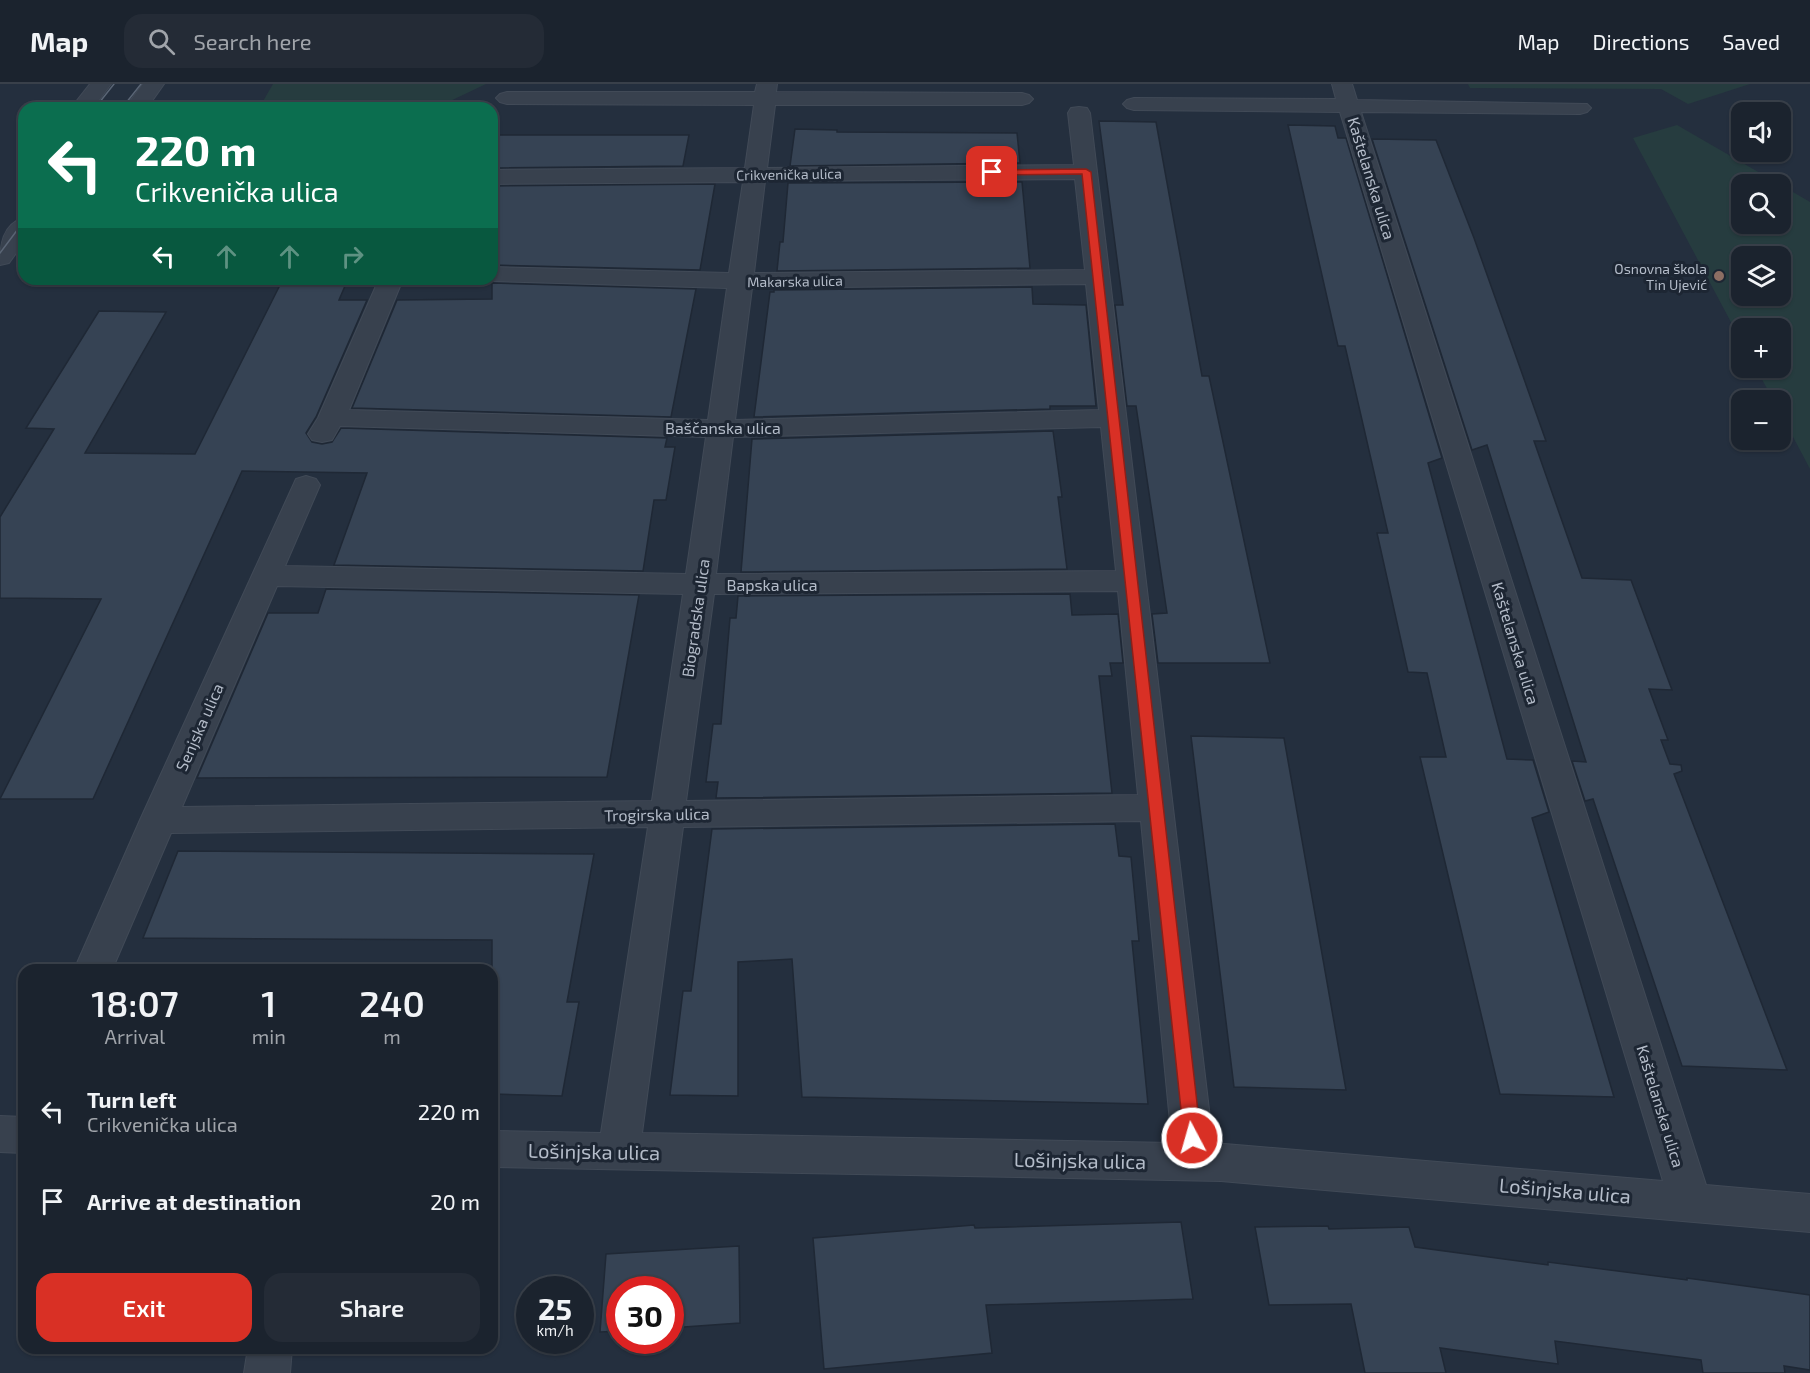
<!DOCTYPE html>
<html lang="en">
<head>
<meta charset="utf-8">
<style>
  body { margin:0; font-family:"Exo 2",sans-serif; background:#242b36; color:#f1f3f6; height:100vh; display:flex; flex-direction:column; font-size:22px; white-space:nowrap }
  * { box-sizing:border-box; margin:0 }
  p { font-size:20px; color:#a0a4aa }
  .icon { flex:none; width:33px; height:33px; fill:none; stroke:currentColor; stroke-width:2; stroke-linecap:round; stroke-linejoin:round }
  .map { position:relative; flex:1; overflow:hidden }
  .drawer { position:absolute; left:18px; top:880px; width:480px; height:390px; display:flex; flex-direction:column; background:#1b232e; border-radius:18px; box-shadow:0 2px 4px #0004,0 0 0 2px #39404a }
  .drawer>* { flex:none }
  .banner { position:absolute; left:18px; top:18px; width:480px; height:183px; border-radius:18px; box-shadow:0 2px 4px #0004,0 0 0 2px #39404a; background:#0b6e4f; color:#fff; overflow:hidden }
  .tools { position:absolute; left:1731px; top:18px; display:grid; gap:12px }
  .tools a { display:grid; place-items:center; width:60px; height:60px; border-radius:12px; background:#1b232e; box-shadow:0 2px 4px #0004,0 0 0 2px #39404a; font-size:30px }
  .speed { position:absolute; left:516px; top:1192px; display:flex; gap:12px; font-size:30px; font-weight:700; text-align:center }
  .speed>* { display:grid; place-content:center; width:78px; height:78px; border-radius:50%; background:#1b232e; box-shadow:0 2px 4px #0004,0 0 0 2px #39404a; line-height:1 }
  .speed small { font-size:15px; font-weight:400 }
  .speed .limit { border:9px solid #d22; background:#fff; color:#111 }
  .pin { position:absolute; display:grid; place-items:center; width:51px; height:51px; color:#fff; margin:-26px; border-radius:12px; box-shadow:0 3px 9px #0006 }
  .me { position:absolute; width:66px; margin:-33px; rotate:354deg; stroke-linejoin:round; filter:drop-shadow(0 0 4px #0008) }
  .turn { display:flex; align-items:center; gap:21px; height:126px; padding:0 18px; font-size:27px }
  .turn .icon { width:78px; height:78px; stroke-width:2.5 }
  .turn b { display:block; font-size:42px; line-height:51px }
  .lanes { display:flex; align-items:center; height:57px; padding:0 18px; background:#0003; justify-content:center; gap:30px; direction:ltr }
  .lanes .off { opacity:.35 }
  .eta { display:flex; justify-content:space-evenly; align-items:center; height:102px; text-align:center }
  .eta b { font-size:36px; font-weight:600; line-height:42px }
  .cta { display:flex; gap:12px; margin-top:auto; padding:12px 18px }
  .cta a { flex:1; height:69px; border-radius:18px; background:#d93025; color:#fff; font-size:24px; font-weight:600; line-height:69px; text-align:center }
  .cta a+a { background:#242b36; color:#f1f3f6 }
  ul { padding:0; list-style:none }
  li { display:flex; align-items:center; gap:18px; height:90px; padding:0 18px }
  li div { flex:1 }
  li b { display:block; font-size:22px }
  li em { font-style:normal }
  header { display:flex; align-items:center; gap:36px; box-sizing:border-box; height:84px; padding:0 30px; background:#1b232e; border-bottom:2px solid #39404a }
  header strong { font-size:28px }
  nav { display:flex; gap:33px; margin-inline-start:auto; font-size:21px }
  .search { width:420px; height:54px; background:#242b36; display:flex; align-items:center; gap:15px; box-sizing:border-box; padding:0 21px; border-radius:18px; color:#a0a4aa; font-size:22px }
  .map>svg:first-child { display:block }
  .green { fill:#263c3f; fill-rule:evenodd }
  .building { fill:#364354; stroke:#1f2835; stroke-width:1.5 }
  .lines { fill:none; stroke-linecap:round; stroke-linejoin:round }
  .minor-casing { stroke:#414a57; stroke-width:2 }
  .minor { fill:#38414e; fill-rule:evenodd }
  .tram { stroke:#5a6575; stroke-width:1.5 }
  .route { fill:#d93025; stroke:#8d1f18; stroke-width:1.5 }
  .education-dot { fill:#8d6e63; stroke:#1d2633; stroke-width:2 }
  .labels { text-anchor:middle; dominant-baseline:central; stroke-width:6; stroke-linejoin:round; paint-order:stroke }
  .far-street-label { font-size:14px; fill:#b4bcc9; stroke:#1d2633 }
  .far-poi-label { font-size:14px; fill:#b4bcc9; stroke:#1d2633; text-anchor:end }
  .street-label { font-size:16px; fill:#b4bcc9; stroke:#1d2633 }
  .near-street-label { font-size:20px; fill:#b4bcc9; stroke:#1d2633 }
</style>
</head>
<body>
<header>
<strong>Map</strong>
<div class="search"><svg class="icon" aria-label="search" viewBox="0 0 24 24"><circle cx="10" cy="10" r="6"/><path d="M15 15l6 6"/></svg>Search here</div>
<nav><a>Map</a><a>Directions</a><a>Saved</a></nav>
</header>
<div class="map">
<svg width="1810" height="1289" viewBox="0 0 1810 1289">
  <rect width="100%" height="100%" fill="#242f3e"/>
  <path class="green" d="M273,0h213l-40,19h-184z
    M1468,0h282l-62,20 -27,-15 -191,-1z
    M1677,41l102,59h-37v40h38l1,-39 29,17v267l-29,-55 -1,-14h-7l-17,-32h24v-40h-38l-1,13 -108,-203zM1742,172h38v40h-38z"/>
  <path class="building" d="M1099,37l57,1 46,254h7l61,287h-112l-6,-49 15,-1 -31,-207h-9l-12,-101h8z
    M1288,41l47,1 3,12h8l96,320 -14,5 79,296 26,1 16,52 -17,6 82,279 -114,-3 -80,-337h26l-19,-84 -19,-1 -31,-139h11l-43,-187h-7z
    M795,45l42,1v2l180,1 3,30 -230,3z
    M492,51h197l-6,31 -191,2z
    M1372,55l64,1 38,98 72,203h-12l48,137 49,2 41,110 -23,-1 19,51h-7l9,24 11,1 1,6 -8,3 113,296 -105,-4 -89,-267 -8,2 -13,-40 14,1 -99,-317 -15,5z
    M1022,98l8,86 -253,3 3,-29h3l5,-59z
    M715,100l-15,86 -208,-5v-79z
    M283,195h65l-9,21h28l-51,117 -10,16 6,9 10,2 10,-2 9,-14 326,10 -2,9h10l-9,53h-12l-11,71 -309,-6 33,-92 -125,-2 -149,328h-93l101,-200 -101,-1v-81l54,-88 -28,-1 73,-117 67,1 -81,141 110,1z
    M492,199l204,6 -25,128 -319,-9 45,-108 95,-1z
    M1032,203l1,17 53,1 10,101h-46v3l-296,8 16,-125h4v-2z
    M1053,347l9,66h-4l9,72 -326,3 11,-133z
    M326,505l313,6 -32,182 -410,1 71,-165h50z
    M1070,510l2,21 46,-1 5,49h-13l2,13h-13l13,117 -396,5 2,-16h-12l7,-58h8l9,-106h6l2,-22z
    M1191,652l93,2 62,352 -112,-3z
    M1115,740l4,32 12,1 8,84h-7l16,163 -346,-7 -10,-138 -54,3v134l-68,-1 13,-104h8l21,-162z
    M178,767l416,3 -27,148h12l-17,94 -70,-2v-154l-349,-2z
    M1181,1138l12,77 -207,6 6,48 -168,16 -11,-131 161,-13 1,3z
    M1328,1142l1,3 80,-2 6,20 133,18v-3l139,18v-2l123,17v75l-26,-4 1,7h-82l-2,-13 -146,-19 3,23 -118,-16 6,25h-81l-14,-69 -82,1 -14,-78z
    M739,1162l1,77 -70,5v-38h-50v41l-20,1 6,-78z"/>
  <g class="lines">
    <g class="minor-casing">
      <path id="minor" d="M90,0h21l-18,24h-22z
        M143,0h21l-17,24h-22z
        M757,0h20l-1,8 246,1 7,2 4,4 -4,4 -7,2h-247l-8,63 307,-3 -6,-52 3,-5 8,-1 8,1 3,5 123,1030 450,38 -323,-1069 -206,-2 -7,-2 -4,-4 4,-4 7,-2 202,1 -4,-15h20l5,16 230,4 4,4 -4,4 -7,2 -219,-2 345,1073 104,9v38l-589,-51 -729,-14v-36l109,2 47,-306 -477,6 -59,137h-38l66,-150 156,-341 10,-3 10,3 4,6 -35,81 401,8 20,-137 -366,-11 -8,14 -10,2 -10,-2 -4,-6 10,-16 61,-139h24l-54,131 359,10 19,-132 -235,-7 -9,-2h9v-12l237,6 14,-91 -251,2v-14l253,-2 9,-63 -247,-1 -7,-2 -4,-4 4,-4 7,-2h248zM1075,95l10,91 -331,3 11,-92zM1086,200l13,126 -364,10 17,-132zM1101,343l15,144 -400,3 17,-137zM277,502l406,8 -31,207 -470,6zM1118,507l20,204 -452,6 28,-207zM1141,737l31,322 -530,-10 41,-306z
        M24,134v24l-15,21 -9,2c0,-19 2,-41 24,-47z
        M0,1032l24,1v36l-24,-1z
        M248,1264h44l-2,25h-46z"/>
    </g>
    <use href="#minor" class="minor"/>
    <path class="tram" d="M95,24l19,-24
      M122,24l19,-24
      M0,169l24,-32"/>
  </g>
  <path class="route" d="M1086,85l5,3 110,966 -3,6 -6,2 -6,-2 -2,-6 -102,-964 -90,1 -5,-3 5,-2z"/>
  <circle class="education-dot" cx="1719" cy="192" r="6"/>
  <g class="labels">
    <g class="far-street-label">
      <text transform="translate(789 90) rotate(-1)">Crikvenička ulica</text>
      <text transform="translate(795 197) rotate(-1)">Makarska ulica</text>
    </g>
    <g class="far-poi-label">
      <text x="1707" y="184">Osnovna škola<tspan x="1707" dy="16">Tin Ujević</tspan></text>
    </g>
    <g class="street-label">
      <text transform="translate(1372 94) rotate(73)">Kaštelanska ulica</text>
      <text x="723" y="343">Baščanska ulica</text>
      <text x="772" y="500">Bapska ulica</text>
      <text transform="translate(695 534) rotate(-82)">Biogradska ulica</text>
      <text transform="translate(1516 559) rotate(73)">Kaštelanska ulica</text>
      <text transform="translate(199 643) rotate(-66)">Senjska ulica</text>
      <text transform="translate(657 730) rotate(-1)">Trogirska ulica</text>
      <text transform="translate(1661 1022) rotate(73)">Kaštelanska ulica</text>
    </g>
    <g class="near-street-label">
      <text transform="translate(594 1067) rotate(1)">Lošinjska ulica</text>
      <text transform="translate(1080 1076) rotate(1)">Lošinjska ulica</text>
      <text transform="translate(1565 1106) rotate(5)">Lošinjska ulica</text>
    </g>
  </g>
</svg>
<div class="tools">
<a><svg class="icon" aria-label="sound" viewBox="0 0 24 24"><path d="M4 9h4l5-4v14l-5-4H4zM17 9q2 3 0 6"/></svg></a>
<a><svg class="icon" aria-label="search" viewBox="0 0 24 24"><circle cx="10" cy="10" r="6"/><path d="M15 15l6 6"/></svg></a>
<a><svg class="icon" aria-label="layers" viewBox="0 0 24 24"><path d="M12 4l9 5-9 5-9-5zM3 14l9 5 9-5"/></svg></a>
<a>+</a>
<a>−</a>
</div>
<div class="speed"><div>25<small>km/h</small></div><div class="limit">30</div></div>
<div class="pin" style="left:992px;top:88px;background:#d93025"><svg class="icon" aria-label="arrive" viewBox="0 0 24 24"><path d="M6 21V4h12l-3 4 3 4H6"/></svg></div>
<svg class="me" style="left:1192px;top:1054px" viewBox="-20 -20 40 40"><circle r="17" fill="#d93025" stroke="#fff" stroke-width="3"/><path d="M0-11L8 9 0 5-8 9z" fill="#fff"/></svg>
<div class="banner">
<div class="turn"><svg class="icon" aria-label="left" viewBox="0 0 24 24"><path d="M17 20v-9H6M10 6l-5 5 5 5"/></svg><div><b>220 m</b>Crikvenička ulica</div></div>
<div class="lanes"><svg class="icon" aria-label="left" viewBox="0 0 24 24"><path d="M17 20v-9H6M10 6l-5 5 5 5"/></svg><svg class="icon off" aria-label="ahead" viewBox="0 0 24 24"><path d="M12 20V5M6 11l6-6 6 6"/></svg><svg class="icon off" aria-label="ahead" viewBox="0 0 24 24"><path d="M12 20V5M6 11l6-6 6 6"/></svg><svg class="icon off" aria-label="right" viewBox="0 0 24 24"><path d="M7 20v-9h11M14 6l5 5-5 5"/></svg></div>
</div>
<section class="drawer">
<div class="eta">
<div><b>18:07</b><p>Arrival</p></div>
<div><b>1</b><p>min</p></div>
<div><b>240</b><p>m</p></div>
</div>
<ul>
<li><svg class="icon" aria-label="left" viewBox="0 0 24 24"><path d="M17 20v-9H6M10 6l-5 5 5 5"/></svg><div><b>Turn left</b><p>Crikvenička ulica</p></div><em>220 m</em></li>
<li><svg class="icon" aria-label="arrive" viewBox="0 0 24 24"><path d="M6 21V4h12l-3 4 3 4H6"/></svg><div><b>Arrive at destination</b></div><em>20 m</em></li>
</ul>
<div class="cta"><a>Exit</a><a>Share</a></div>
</section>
</div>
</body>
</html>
